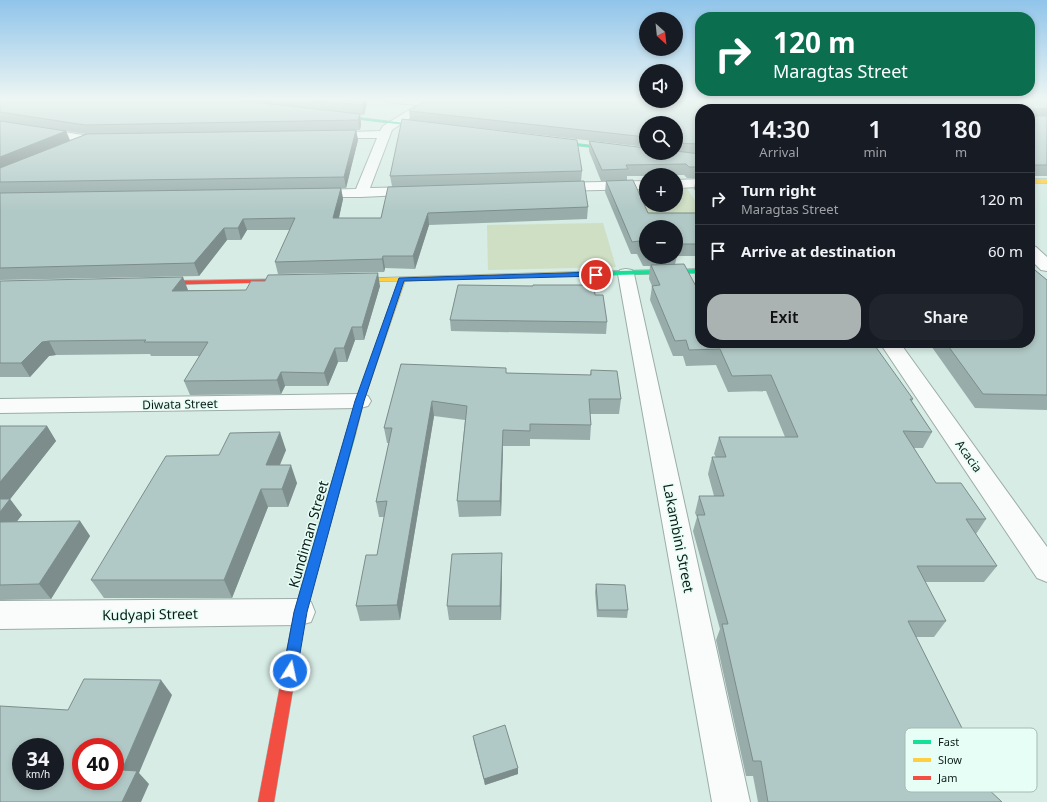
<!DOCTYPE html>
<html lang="en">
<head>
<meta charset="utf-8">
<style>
  body { margin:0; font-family:"Noto Sans",sans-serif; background:#20242c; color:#f1f3f6; height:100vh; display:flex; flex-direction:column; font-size:15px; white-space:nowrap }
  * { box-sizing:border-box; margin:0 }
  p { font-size:13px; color:#9ea1a6 }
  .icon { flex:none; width:22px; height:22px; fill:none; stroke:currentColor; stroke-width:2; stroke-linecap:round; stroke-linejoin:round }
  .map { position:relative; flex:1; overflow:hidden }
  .side { position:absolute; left:695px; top:104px; width:340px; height:244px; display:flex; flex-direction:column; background:#171b24; border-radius:16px; box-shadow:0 2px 6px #0003 }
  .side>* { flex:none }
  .top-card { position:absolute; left:695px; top:12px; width:340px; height:84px; border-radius:16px; box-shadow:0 2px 6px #0003; background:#0b6e4f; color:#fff; overflow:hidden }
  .needle { width:26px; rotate:153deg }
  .controls { position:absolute; left:639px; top:12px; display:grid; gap:8px }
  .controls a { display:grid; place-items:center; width:44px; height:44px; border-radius:50%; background:#171b24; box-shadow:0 2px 6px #0003; font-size:20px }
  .speed { position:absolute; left:12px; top:738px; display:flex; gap:8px; font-size:20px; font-weight:700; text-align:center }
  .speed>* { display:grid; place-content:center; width:52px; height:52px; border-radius:50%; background:#171b24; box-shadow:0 2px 6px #0003; line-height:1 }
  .speed small { font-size:10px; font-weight:400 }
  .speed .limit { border:6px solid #d22; background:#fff; color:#111 }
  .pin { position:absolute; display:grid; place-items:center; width:34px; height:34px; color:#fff; margin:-17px; border:2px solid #fff; border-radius:50%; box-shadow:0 1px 4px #0007 }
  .me { position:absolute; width:44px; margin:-22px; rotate:10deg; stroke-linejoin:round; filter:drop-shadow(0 0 3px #0008) }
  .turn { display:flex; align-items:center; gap:14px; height:84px; padding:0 12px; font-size:18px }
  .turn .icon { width:52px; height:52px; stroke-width:2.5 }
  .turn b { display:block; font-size:28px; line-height:34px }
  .eta { display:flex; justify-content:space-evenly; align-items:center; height:68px; text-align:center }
  .eta b { font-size:24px; font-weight:600; line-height:28px }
  .button { display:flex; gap:8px; margin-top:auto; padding:8px 12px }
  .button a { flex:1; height:46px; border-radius:16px; background:#aab3b2; color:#111; font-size:16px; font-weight:600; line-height:46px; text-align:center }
  .button a+a { background:#20242c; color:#f1f3f6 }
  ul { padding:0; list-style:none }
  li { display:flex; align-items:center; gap:12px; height:52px; padding:0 12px; border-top:1px solid #363941 }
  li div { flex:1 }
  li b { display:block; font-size:15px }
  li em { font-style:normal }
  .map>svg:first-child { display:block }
  .green { fill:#cedfc4 }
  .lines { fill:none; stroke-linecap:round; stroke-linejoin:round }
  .street-casing { stroke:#9cada7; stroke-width:2 }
  .fast-casing { stroke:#9cada7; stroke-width:1 }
  .slow-casing { stroke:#9cada7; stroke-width:1 }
  .jam-casing { stroke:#9cada7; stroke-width:1 }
  .street { fill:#f9fcfb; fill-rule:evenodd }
  .fast { fill:#16e098; fill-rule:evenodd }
  .slow { fill:#ffcf43; fill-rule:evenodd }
  .jam { fill:#f24e42; fill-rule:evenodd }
  .wall { fill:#98adaa; fill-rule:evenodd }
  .shaded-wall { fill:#7c8d8b }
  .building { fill:#b1c9c6; stroke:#7c8d8b; fill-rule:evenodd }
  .route { fill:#1a73e8; stroke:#114b97 }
  .labels { text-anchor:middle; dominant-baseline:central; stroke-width:3; stroke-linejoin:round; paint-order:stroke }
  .street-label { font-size:12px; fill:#0d1c18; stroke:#e6fef6 }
  .near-street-label { font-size:14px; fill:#0d1c18; stroke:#e6fef6 }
  .key { fill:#e6fef6; stroke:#a5bab3; stroke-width:1 }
  .key-label { font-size:11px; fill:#0d1c18 }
</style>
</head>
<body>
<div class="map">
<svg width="1047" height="802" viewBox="0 0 1047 802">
  <rect width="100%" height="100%" fill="#d6ece4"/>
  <path class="green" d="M687,188l13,20v14l-59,1 -17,-33 22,-1v16h30v-16z
    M603,223l13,44 -128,3 -1,-45z"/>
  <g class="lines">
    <g class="street-casing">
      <path id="street" d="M384,99l53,1 -45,30 -22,58 47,-1 5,1 2,3 -2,3 -61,3h-53l-2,-3 2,-3 5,-1 43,-1 21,-51h-51l-6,-3 2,-2 58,-2 3,-5 34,-21 -28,-3z
        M0,122l89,14h19l6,3c-8,11 -97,-8 -114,-11z
        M700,179v8l-24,1v-8z
        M646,181v8l-91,2 -5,-1 -2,-3 2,-3 5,-1z
        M1030,245l6,2 11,10v14l-6,-1 -11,-11z
        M626,269l6,1 2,4 116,528h-38l-94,-528 2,-4z
        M880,343h20l147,204v35l-10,-4z
        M360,394l8,2 3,5 -3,5 -8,2 -360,5v-14z
        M300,599l11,3 4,10 -4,10 -11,3 -300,4v-28z"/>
    </g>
    <g class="fast-casing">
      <path id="fast" d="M329,114l101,12 2,1 -2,1 -99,-12z
        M548,140l98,12v1h2l-2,1 -100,-12v-1z
        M700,269v4l-129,3 -3,-2 3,-2z
        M351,430l5,3 -50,179 -2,4 -4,2 -4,-2 -2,-4 52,-179z"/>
    </g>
    <g class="slow-casing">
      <path id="slow" d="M1030,179h17v4h-17z
        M571,272l2,1v2l-168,6 -41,120 -8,32 -5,3 -3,-1 -2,-2 10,-32 42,-120 -49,1 -2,-1v-2z"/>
    </g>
    <g class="jam-casing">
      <path id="jam" d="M281,279l4,2 -2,1 -128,3 -4,-2 4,-2z
        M300,606l4,2 2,4 -32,190h-16l36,-190 2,-4z"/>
    </g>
    <use href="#street" class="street"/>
    <use href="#fast" class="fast"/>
    <use href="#slow" class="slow"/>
    <use href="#jam" class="jam"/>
  </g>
  <path class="wall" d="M0,99l360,15 1,10 -1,6h-14h10l2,10 -12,48h-5l2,11 -4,19h42l11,-32 -2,-10 192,-5 -1,10 7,26 -1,12 -158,6 -14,44 -30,-1 -1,4 -106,2 -3,-12 15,-32h-43l-6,10h-14l-28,36 -199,4zM66,131l20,3 -16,6z
    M227,99h141l-4,16z
    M427,99h219v2h30v-2h15l-4,3 10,-2 1,-1h215l1,2h6l-1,-2h128v77h-17v-67h-330v89l-6,-9 2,-11h-9l-3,-3h-38v1h-19v4l21,33h52v43h-23l-2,8 24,28 214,107 -1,2 20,31 -9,16h-9l22,35 50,36 -10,15 21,32 -13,16h-59l21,39 -12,16h-18l61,121 -11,11 36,33h-244l-5,-26h-7l-30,-136 4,-11 -27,-98 4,-14 -2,-4 4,-17h15l-6,-22 4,-17h4l-2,-3 5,-17h66l-19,-46 -38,1 -12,-27 -30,1 -3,-10h-10l-23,-56 2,-14 -3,-7 1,-13h-7l-6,-12h-6l-26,-62 1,-11h-5l-12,-30v-10l87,12v-30h-30v24l-236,-27 -1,-9zM646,227h30v30h-30z
    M1030,266l17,14v130l-72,-2 -46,-65h101z
    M0,281l188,9h-1h59l134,-4 -16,54h-9l-8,22h-9l-10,24h-43l-4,8 -91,1 -6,-14 16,-25h-49l-1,-2 -94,1 -7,1 -19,21h-30z
    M533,286l62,9 12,27 -1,12 -155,-3 -1,-11z
    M401,364l105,9 84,2 1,-5 30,29 -2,15h-29l1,11 -1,15 -60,-1v7h-27l-2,70 -42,1 -2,-16 8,-81 -31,-4 -34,204 -40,1 -4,-15 21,-51 7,-38h-5l-3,-15 13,-59h-2l-3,-15z
    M0,426h47l9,15 -46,58 12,16 -6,6h64l10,15 -39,63 -51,1z
    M286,450l-6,15 17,18 -9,24h-20l-36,91h-128l-13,-18 128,-125z
    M502,568l-1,52h-52l-2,-14z
    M596,584l32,26 -1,8 -30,-1 -2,-25z
    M473,736l45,38 -33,11 -11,-42z"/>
  <path class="shaded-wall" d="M364,99h4l-4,16 -2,-10z
    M682,99h9l-4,3h-5z
    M1047,108v8l-17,2 3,-9z
    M360,114l1,10 -1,6 -2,-10z
    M356,130l2,10 -12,48 -2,-11z
    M66,131l4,10 -70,28v-12z
    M341,188l2,11 -7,31 -3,-12z
    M428,213l1,12 -14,44 -2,-13z
    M243,219l4,11 -6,10 -3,-12z
    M224,228l3,12 -28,36 -5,-13z
    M383,256l2,12 -1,4 -2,-13z
    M378,273l2,13 -16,54 -2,-13z
    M183,277l5,13 -11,14 -5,-13z
    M352,327l3,13 -8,22 -3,-14z
    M49,341l7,14 -7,1 -19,21 -9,-14 21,-21z
    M335,348l3,14 -10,24 -4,-13z
    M281,372l4,14 -4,8 -4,-14z
    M432,401l2,15 -34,204 -3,-15z
    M47,426l9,15 -56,71v-30z
    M503,430v16l-2,70 -1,-15z
    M280,432l6,18 -14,33 -6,-18z
    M291,465l6,18 -9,24 -6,-18z
    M261,489l7,18 -36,91 -8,-18z
    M10,499l12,16 -17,22 -5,-6v-19z
    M80,521l10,15 -39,63 -12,-15z
    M502,553v15l-1,52 -1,-14z
    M161,680l11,15 -33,78 10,11 -8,18h-19v-32z
    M518,768v6l-33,11 -1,-6z"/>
  <path class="building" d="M0,99h226l134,15 -2,6 -273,5 -85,-13z
    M302,99h62l-2,6z
    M427,99h219v2h21l16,1 14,-2 1,-1h198l4,10h-200v35l-24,-1v-20h-30v14l-237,-26z
    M899,99h14l1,2h13l-1,-2h121v9l-14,1 1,7h13v49h-17v-56h-115z
    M402,119l175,21 5,31 -192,5z
    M0,121l66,10 -66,26z
    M356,130l-12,47 -344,5v-14l87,-34z
    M589,141l57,7v5h30v-2l24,3v13h-11l-3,-3 -60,1 2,4 -26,1z
    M700,177v7l-4,-6z
    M633,180l15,33h52v31h-24v-17h-30v26h-2l-5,-12 -7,1 -26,-61z
    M584,181l4,26 -160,6 -15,43h-30l-1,3 -107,3 20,-44 -52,1 -5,9h-14l-30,35 -194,5v-75l341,-5 -8,30h48l7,-31z
    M684,264l15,28h1v51h173l40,56h-3l22,33 -29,-1 33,52h25l25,36h-20l31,47h-80l29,55h-38l69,137h-22l47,44h-234l-7,-41h-8l-31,-137h6l-31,-109h8l-6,-19h25l-12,-39h14l-7,-20h79l-27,-62 -39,1 -12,-27 -31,1 -3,-10 -11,1 -23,-55 8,-1 -9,-20z
    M1030,266l17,14v115l-64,-1 -37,-51h84v-19h3l-3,-2z
    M378,273l-16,54h-10l-8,21h-9l-11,25 -43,-1 -4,8 -93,1 24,-39h-64l2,-2 -97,1 -7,1 -21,21h-21v-82l183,-4 -11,14 74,-1 5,-9h14l3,-6z
    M458,285l75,1v-1h61l1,10h8l4,27 -157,-2z
    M401,364l105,4v5l85,2v-5l26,1 4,28h-32l2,26 -61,-1v7l-27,-1 -3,71h-43l10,-95 -35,-5 -35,204 -41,1 10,-51h11l10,-54 -11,1 16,-74h-8z
    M0,426h47l-47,56z
    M280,432l-14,33h25l-9,24h-21l-37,91h-133l75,-124 53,-1 11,-22z
    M0,499h10l-10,13z
    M80,521l-41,63 -39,1v-63z
    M502,553l-2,53h-53l5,-52z
    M596,584l29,1 3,25h-30z
    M84,679l77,1 -39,90 15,1 -15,31h-122v-96l68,4zM21,747h34v34h-34zM81,747h34v34h-34z
    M505,725l13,43 -34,11 -11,-43z"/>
  <linearGradient id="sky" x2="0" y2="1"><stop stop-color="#90c4ea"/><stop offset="0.47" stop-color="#edf6f3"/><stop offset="1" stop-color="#edf6f3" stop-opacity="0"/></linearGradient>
  <rect width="1047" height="211" fill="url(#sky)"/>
  <path class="route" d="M596,272l4,3 -1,1 -195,5 -40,120 -57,211 -10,59 -2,4 -5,2 -5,-2 -2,-4 11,-59 61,-211 44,-123z"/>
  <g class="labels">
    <g class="street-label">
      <text transform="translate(180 404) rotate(-1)">Diwata Street</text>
      <text transform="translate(969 456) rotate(55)">Acacia</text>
    </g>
    <g class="near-street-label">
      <text transform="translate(308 534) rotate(-74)">Kundiman Street</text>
      <text transform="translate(679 538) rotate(79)">Lakambini Street</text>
      <text transform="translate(150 614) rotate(-1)">Kudyapi Street</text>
    </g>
  </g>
  <rect x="905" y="728" width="132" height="64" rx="6" class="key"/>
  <rect x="913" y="740" width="18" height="4" fill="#16e098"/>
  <rect x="913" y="758" width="18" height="4" fill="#ffcf43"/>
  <rect x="913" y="776" width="18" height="4" fill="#f24e42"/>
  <g class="key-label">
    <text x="938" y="746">Fast</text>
    <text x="938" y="764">Slow</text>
    <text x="938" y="782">Jam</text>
  </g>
</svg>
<div class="controls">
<a><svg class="needle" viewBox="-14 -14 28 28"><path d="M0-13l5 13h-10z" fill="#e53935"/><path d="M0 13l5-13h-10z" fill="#9ea1a6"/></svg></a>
<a><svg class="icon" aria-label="sound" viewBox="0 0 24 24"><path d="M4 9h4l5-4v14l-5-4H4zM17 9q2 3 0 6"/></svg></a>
<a><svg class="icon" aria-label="search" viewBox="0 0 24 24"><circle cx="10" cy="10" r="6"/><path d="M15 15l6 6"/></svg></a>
<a>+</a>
<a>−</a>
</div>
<div class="speed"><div>34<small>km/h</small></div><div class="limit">40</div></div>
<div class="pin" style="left:596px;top:275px;background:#d93025"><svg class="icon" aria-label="arrive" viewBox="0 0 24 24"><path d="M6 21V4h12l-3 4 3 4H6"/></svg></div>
<svg class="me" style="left:290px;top:671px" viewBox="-20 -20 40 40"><circle r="17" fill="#1a73e8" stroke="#fff" stroke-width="3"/><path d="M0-11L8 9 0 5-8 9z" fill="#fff"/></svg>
<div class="top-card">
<div class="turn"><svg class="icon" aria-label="right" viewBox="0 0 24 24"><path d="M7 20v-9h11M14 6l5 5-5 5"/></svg><div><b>120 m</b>Maragtas Street</div></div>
</div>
<section class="side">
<div class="eta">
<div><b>14:30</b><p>Arrival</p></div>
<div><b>1</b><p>min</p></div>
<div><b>180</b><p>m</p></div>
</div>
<ul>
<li><svg class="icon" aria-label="right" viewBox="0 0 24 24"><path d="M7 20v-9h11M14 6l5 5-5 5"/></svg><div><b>Turn right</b><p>Maragtas Street</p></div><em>120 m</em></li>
<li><svg class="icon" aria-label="arrive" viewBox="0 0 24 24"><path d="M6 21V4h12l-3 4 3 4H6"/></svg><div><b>Arrive at destination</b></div><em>60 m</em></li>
</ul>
<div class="button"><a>Exit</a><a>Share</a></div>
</section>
</div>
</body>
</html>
